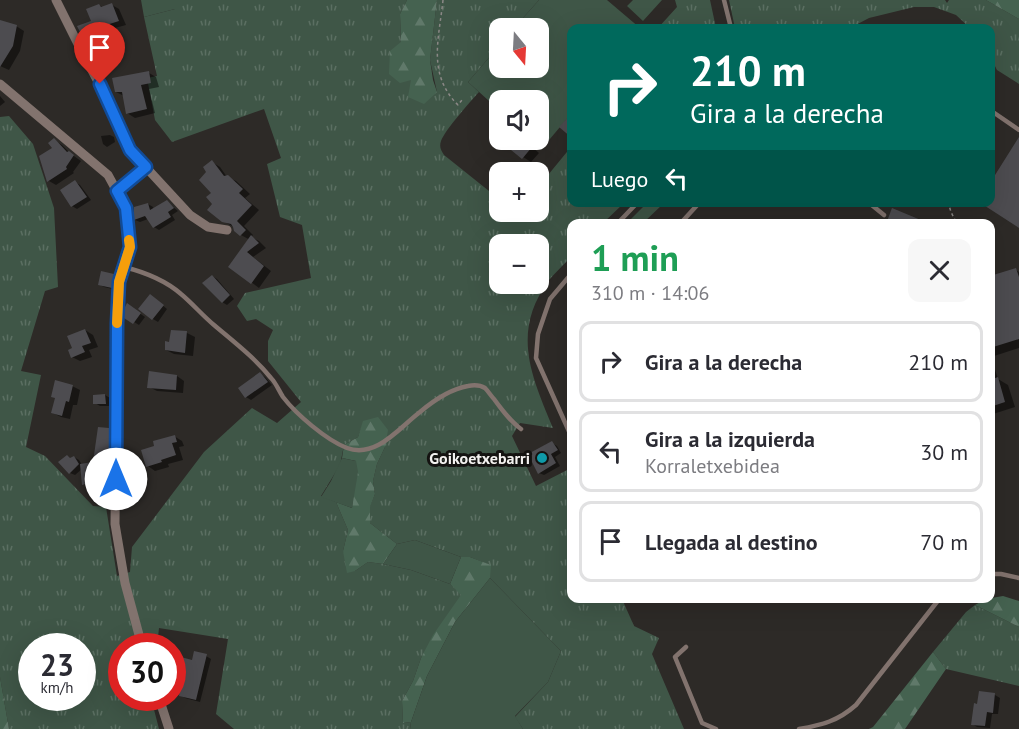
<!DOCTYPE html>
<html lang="es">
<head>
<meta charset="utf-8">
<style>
  body { margin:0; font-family:"PT Sans",sans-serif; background:#f7f7f7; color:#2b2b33; height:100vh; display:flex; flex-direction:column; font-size:22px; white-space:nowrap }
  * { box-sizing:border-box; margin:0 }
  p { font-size:20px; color:#7c7c81 }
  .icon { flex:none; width:33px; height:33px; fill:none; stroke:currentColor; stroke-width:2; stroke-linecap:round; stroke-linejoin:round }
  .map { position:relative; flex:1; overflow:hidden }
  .details { position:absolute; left:567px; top:219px; width:428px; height:384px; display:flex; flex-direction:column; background:#fff; border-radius:12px; box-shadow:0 6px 24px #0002 }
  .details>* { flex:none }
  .banner { position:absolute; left:567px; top:24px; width:428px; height:183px; border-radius:12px; box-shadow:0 6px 24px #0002; background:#00695c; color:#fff; overflow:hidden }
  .needle { width:39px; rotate:162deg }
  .buttons { position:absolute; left:489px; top:18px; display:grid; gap:12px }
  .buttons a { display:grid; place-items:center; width:60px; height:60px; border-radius:12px; background:#fff; box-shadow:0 6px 24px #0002; font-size:30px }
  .speed { position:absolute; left:18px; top:633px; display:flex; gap:12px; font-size:30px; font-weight:700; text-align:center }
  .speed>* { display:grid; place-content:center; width:78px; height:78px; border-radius:50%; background:#fff; box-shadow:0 6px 24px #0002; line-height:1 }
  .speed small { font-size:15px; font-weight:400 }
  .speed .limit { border:9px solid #d22; background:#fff; color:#111 }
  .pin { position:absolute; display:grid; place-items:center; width:51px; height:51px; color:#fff; margin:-62px -26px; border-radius:50% 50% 50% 0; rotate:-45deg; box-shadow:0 0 6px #0007 }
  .pin .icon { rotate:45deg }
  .me { position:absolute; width:66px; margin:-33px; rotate:0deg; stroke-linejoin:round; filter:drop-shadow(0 0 4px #0008) }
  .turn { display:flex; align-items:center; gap:21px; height:126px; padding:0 24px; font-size:27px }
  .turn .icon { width:78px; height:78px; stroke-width:2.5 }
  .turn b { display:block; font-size:42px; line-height:51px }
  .then { display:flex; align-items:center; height:57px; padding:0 24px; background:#0003; gap:12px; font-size:22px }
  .round { display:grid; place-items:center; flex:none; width:63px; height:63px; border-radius:12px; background:#f7f7f7 }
  .summary { display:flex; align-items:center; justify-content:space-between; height:102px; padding:0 24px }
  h1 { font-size:36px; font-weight:800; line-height:45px; color:#1e9e55 }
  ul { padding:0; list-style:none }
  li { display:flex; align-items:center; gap:18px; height:81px; margin:0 12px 9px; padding:0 12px; border:3px solid #e1e1e2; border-radius:12px }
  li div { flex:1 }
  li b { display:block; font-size:22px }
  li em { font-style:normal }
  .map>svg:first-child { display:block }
  .grass { fill:url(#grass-tufts); fill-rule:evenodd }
  .forest { fill:url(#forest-firs) }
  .garden { fill:#3f5647 }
  .shadow { fill:#0007 }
  .building { fill:#4d4c50 }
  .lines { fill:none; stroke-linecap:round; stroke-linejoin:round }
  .path { stroke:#8b8886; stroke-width:1.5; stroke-dasharray:3 3; stroke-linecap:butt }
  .service { stroke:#82736e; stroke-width:4.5 }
  .minor { stroke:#82736e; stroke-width:9 }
  .route-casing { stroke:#114b97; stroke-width:15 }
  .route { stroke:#1a73e8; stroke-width:10 }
  .slow { stroke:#f59e0b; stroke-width:10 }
  .culture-dot { fill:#0f9aa8; stroke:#141311; stroke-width:2 }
  .labels { text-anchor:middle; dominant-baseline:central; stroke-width:6; stroke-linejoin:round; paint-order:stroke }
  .poi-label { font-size:16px; font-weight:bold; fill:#f4f2f0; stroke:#141311; text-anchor:end }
</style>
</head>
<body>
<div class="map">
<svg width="1019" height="729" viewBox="0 0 1019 729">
  <defs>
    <pattern id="grass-tufts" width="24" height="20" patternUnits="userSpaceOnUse" patternTransform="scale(1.5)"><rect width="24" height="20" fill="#3f5647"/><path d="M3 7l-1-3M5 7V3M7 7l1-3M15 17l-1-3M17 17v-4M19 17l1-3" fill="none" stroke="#5b6f62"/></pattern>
    <pattern id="forest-firs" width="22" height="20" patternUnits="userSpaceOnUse" patternTransform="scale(1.5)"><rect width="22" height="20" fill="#456250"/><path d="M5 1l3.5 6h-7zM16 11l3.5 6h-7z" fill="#60796a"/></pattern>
  </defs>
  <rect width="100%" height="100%" fill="#2d2a27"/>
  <path class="grass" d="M175,0h232l-7,14 1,28 10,38 26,12 -7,-32 7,-60h102l-25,28h-14l-1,18 -31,36 11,10c-9,10 -34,38 -38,49 -2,6 0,9 3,14l55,44 1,13h12l1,4 5,-4h20l1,-26 32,-39 1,55 52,1 -21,20 -31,1 -1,33c-7,7 -15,15 -22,23 -38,52 -18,95 4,148l-33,-5 -8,13 24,50 35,-18 1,130 50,1 12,27 25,12 -7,16 32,75h-161l-8,-12 33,-35 13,-31 -71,-73v-13l-20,-8h-9l-46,-17 -18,4 -27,-21v-17l5,-12 -2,-13 4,-17 8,-17 -21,-26 -6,16 -14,8 -4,20 -19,31 15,6 12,28 -5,21 12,20 13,-9 15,2 28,6 39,14 12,11 -41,63 -8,23 -11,20 1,22 8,-1 -1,7h-176l-18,-15 12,-75 -69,-11 -2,18h-35v52h29l8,31h-150l-9,-52v-560l9,-1 24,28 21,64 4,79 -13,4 -24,80 20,4 -15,72 19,9 48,50 13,1 11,69 13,-4 2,-25 72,-95 48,-44 25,15 24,-21 -33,-41v-20l5,-11 -17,-11 -9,2 -10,-15 8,-13 66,-15 -9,-53 -22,-8 -13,-53 14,-6 -17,-49 -92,33 -17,-22 -8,-42 10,-2 -13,-59 31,-8zM500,244h38v40h-38zM32,646h50v52h-50z
    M675,0h35l6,28h-58l19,-21z
    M729,0h216l2,3 2,-3h37l33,19v65l-22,-14 -7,-14v-28h-20l-14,-13 -22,-8h-20l-45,11 -19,10h-115z
    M647,203h17l-21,20h-16z
    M975,605l44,22v59l-73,-17 -13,-17 33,-40z"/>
  <path class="forest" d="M407,0h30l-7,60 3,20 4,12 -13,12 -16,-7 3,-17 -11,3 -11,-9 1,-23 11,-9 -1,-28z
    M986,0h33v19z
    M378,417l10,13 -3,17 -8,17 -4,17 2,13 -5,13v16l27,21 -14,20 -15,-2 -13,9 -8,2 -4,-22 5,-21 -12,-28 16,6 4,-47 -14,-3 2,-13 14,-8 5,-16z
    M461,557h9l21,8 -1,13 -35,44 -28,54 -16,46 -8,1 -1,-22 11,-20 8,-23 12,-23 28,-40 -11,-11z
    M1003,596l16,5v26l-44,-22 11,-6z
    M933,652l13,17 -41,60h-36l4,-2z
    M0,677l9,52h-9z"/>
  <path class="garden" d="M141,0h34v9l-31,8z
    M539,0h68l33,28h-68l-1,86 -27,32 -9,-6h3v-40h-38l-1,10 -31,-28 31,-36 1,22h38v-40h-24z
    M633,0h29l-19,21 -16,-15z
    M342,458l14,3 2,11 -6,36 -31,-11 10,-16z
    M415,540l46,17 -11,27 -39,-14 -28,-6 14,-20z
    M490,578l71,73 -13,31 -33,34 8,13h-113l1,-7 16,-46 28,-54z"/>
  <path class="shadow" d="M99,5l5,3 8,-3 7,4 7,16 -26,7 2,3 -12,4 -7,-4 10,-13z
    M0,22l16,4 8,5 -4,20 -11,19 -9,-4z
    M149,73l7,4 3,10 -10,2 6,24 -20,5 -8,-5 -3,-17 -8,-4z
    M0,96l5,6 -5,4z
    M110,135l4,2 1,5 -8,5 -4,-3 -2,-8z
    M54,140l8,5 9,9 10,7 -8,11 1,1 -18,12 -7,-4 5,-32z
    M509,140h15l15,13 -8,9 -8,-5 -17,-14z
    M212,162l8,5 7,10 9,4 14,13 -5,4 14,12 -15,16 9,9 -2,2 8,4 7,7 -13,9 18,14 -12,17 -29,-22 20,-26 -9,-5 -7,-8 -11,-6 -9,-17 -6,-32z
    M75,182l5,3 11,15 -14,9 -5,-3z
    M167,202l11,9 -6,4 3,5 -16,10 -5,-3 -6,-8 -8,3 -5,-2v-9l13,-7 5,3 1,3z
    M1016,270l3,2v76l-28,9 7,22 10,6 7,22 -25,8v-137z
    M102,273l12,3 5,2 -2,12 -13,-3 -5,-3z
    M212,276l5,3 17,20 -7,6 -5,-3z
    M155,299l12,10 -9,13 -5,-3z
    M132,308l13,9 -6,8 -13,-8z
    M85,330l8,5 5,12 -9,3 3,7 -12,4 -8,-4 2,-8z
    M172,331l15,2 8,4 -2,19 -19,-2 -8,-4 5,-7z
    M260,374l5,3 7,8 -21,15 -5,-3z
    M177,376l7,5 -1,12 -26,-2 -8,-4z
    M72,386l8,4 -3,15h-4l-3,14 -9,-2 -8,-4z
    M105,395l5,3v8h-10l-5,-3z
    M109,430l6,3v24l-4,10 1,13 -15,2v4l-7,2 -7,-4 -1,-15 -7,6 -5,-2 1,-14 3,-2 5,3 3,5 12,-1z
    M174,436l8,5 2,5 -5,1 4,13 -15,4 1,3 -14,4 -7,-5 8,-19z
    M552,443l5,3 4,7 -6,4 5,9 -16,9 -5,-2z
    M206,656l5,3 -11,43 -15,-4 -5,-3 13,-34z
    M980,693l15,2 5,3 -2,16h-6l-2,14 -13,-1 -5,-3 6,-19z"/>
  <path class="building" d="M112,3l7,18 -25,8 2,2 -14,5 -5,-10 14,-5 -5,-12 13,-5 2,3z
    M0,20l17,5 -4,21 -13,21z
    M149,71l2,12 -10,2 6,24 -21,5 -4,-22h-7l-3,-14z
    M572,113v25l-13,-11z
    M1019,137v91l-40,-26h11v-19z
    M54,138l13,14 2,-1 5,4 -8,12 1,2 -20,13 -8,-26 13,-8 -4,-5z
    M499,140h24l9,7 -10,12z
    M212,160l12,16 4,-1 15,14 -4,4 13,12 -15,16 9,9 -6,6 -6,-5 -1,-4 -2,-3 -9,-2 -15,-12 5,-6 -6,-7 5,-4 -12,-13 7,-8 -3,-5z
    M75,180l12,17 -16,10 -11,-17z
    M167,200l7,8 -6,4 3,5 -18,11 -8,-12 -11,4v-13l14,-4 2,7z
    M892,208l36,15v1h-42z
    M251,235l8,8 -12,9 17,14 -13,18 -23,-17z
    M1016,268l3,9v62l-29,9v-72z
    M101,271l13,3 -2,14 -14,-3z
    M212,275l18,20 -8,8 -20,-20z
    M150,294l14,11 -12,15 -14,-11z
    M127,303l14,10 -8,11 -9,-6v-9z
    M85,329l6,14 -9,3 3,6 -14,6 -3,-8 4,-2 -5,-12z
    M171,330l16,1 -2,22 -20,-3v-9l4,1z
    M149,371l28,4 -1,15 -29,-2z
    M260,372l8,10 -23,16 -7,-10z
    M998,377l7,25 -12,4 -1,-4 -2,1v-23z
    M55,380l18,5 -4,17 -3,-1 -4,15 -11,-3 4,-15 -4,-1z
    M105,394l1,10h-13v-9z
    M98,427l11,1v26l-4,9 2,14 -16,2v4l-9,2 -2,-21 13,-2z
    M175,435l2,7 -5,1 4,12 -15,5 1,2 -16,5 -5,-17 13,-4 -1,-5z
    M552,441l6,9 -7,4 5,9 -18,11 -10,-20z
    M67,455l3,3 4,-2 5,8 -10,10 -11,-12z
    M194,651l13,3 -11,46 -17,-4 1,-7 -8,-2v-21l2,-6 4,1 -1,-5 15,4z
    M979,691l16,2 -2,20 -6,-1 -2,14 -14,-1 3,-22 3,1z"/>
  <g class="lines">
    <path class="path" d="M443,0c-4,39 -16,74 15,105l4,-5
      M948,202l3,10 6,12
      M990,254l2,2"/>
    <path class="service" d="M724,0l7,28
      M990,110l29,20
      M868,202l16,13
      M617,224l21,-22
      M680,224l20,-22
      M124,267c20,5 41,13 57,27 12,10 21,21 33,31 20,17 41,33 57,53 5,5 8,13 12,19 13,17 43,43 64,51 29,11 53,-21 73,-36 13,-11 31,-23 48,-26 5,-1 12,-1 17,2 3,3 6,8 9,11 8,11 16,22 27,30
      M572,273l-22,26 -12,35 -2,24 36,80
      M990,574h11l18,4
      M686,647l-11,10 27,66 14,6
      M799,729c23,-4 39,-8 57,-24l84,-107"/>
    <path class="minor" d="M56,0l22,44 37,70 7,21 8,15 60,65 18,12 19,3
      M0,84l108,91 18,33 4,39 -11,35 -2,41 -2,201 10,59 17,63
      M117,191l29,-24
      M159,698l10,31"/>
  </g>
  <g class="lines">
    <g class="route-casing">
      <path id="route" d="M100,84l30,66 16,17 -29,24 9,17 4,39 -11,35 -2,41 -1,156"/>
    </g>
    <use href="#route" class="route"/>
    <path class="slow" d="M117,323l2,-41 11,-35 -1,-7"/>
  </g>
  <circle class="culture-dot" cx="542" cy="458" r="6"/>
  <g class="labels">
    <g class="poi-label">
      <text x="530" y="458">Goikoetxebarri</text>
    </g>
  </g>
</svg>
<div class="buttons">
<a><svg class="needle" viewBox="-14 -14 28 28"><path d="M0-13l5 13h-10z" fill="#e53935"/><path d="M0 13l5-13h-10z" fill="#7c7c81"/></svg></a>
<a><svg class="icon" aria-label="sound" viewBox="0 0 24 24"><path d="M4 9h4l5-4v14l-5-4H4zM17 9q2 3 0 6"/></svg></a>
<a>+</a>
<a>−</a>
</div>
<div class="speed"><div>23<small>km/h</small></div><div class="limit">30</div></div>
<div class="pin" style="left:100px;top:84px;background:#d93025"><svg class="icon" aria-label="arrive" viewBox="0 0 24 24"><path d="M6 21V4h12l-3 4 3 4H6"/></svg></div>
<svg class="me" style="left:116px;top:479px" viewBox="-20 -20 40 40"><circle r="19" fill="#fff"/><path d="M0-13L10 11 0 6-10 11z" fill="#1a73e8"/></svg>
<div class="banner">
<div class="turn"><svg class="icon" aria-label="right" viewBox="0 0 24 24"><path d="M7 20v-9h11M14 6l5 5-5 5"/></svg><div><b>210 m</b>Gira a la derecha</div></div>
<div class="then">Luego<svg class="icon" aria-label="left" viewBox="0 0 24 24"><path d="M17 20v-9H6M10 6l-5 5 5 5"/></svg></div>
</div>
<section class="details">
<div class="summary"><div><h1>1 min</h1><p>310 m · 14:06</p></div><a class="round"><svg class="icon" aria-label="close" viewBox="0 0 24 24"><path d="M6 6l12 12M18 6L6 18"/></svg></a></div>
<ul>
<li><svg class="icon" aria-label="right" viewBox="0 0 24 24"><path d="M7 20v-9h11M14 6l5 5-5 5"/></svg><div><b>Gira a la derecha</b></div><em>210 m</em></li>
<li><svg class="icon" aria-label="left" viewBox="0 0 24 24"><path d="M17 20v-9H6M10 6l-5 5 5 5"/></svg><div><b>Gira a la izquierda</b><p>Korraletxebidea</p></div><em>30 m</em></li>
<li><svg class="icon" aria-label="arrive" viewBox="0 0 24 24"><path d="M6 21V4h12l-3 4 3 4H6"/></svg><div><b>Llegada al destino</b></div><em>70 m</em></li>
</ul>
</section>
</div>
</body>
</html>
